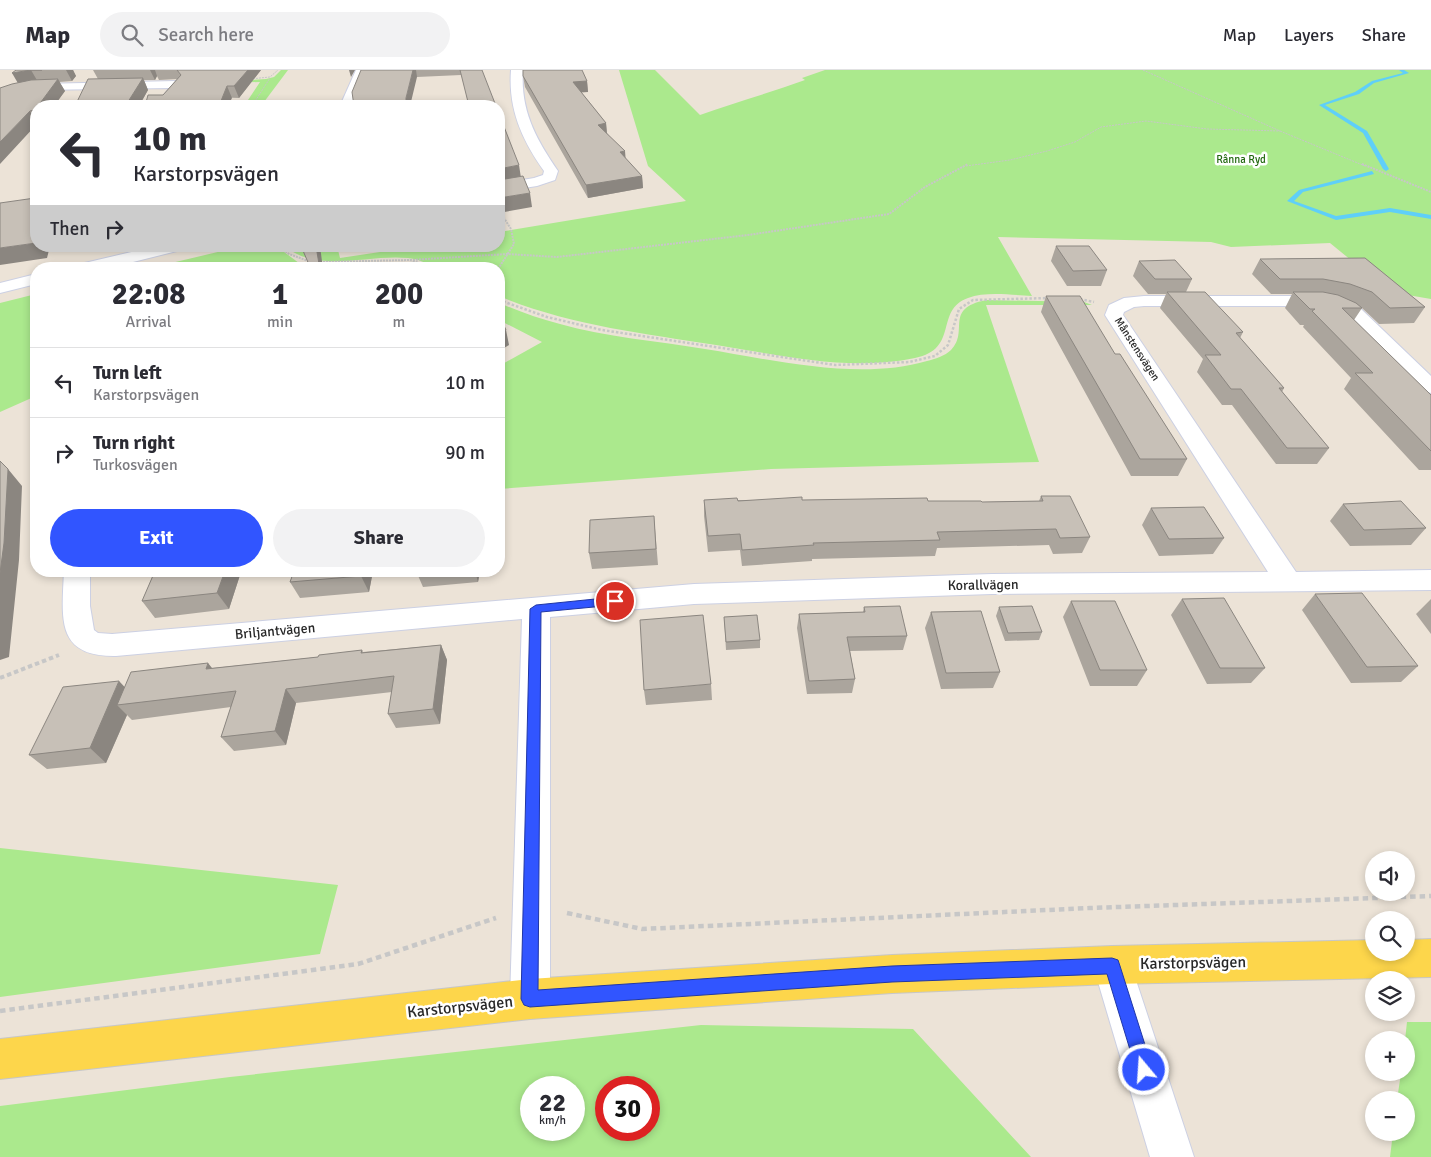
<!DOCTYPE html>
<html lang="en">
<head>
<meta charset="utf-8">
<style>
  body { margin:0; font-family:Signika,sans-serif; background:#f2f2f3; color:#2b2b33; height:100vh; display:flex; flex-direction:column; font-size:19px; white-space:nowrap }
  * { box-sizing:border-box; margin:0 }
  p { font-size:16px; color:#7c7c81 }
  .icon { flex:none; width:28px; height:28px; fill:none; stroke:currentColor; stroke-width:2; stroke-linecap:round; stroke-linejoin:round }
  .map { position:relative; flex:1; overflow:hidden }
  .sheet { position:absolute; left:30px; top:192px; width:475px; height:315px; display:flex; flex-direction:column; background:#fff; border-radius:20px; box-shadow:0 2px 8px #0003 }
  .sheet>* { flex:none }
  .hud { position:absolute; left:30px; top:30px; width:475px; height:152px; border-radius:20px; box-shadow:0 2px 8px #0003; background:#fff; color:#2b2b33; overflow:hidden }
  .fabs { position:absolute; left:1365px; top:781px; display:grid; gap:10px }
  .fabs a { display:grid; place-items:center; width:50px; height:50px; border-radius:50%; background:#fff; box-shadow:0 2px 8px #0003; font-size:25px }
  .speed { position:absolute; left:520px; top:1006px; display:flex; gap:10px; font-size:25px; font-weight:700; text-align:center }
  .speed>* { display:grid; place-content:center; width:65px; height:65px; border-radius:50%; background:#fff; box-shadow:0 2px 8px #0003; line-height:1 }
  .speed small { font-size:12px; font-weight:400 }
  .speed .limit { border:8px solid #d22; background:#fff; color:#111 }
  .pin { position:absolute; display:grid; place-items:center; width:42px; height:42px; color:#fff; margin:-21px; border:2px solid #fff; border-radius:50%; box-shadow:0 1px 5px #0007 }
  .me { position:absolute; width:55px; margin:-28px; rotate:342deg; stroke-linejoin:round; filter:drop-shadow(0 0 4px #0008) }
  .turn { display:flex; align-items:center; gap:18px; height:105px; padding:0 20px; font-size:22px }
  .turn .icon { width:65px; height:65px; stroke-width:2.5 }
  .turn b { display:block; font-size:35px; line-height:42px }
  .then { display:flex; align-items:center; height:48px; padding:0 20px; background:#0003; gap:10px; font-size:19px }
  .eta { display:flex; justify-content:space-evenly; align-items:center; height:85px; text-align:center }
  .eta b { font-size:30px; font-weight:800; line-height:35px }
  .cta { display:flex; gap:10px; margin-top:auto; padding:10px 20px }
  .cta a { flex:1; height:58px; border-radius:30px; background:#3155ff; color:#fff; font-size:20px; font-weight:800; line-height:58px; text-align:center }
  .cta a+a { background:#f2f2f3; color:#2b2b33 }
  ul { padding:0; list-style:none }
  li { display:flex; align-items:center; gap:15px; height:70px; padding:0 20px; border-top:1px solid #e1e1e2 }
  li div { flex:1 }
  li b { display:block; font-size:19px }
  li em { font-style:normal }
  header { display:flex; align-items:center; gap:30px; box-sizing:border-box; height:70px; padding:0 25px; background:#fff; border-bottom:1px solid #e1e1e2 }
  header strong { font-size:24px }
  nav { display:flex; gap:28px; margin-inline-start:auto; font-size:18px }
  .search { width:350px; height:45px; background:#f2f2f3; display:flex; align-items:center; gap:12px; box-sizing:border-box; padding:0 18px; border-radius:28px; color:#7c7c81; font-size:19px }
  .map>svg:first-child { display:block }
  .green { fill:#abe98d; fill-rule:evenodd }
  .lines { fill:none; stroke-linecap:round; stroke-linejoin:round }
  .stream { fill:#5fcff9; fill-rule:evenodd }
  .minor-casing { stroke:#ccd0e3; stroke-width:2 }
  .major-casing { stroke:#c7c7c7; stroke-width:2 }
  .path-far4 { stroke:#c7c7c7; stroke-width:1; stroke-dasharray:2 1; stroke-linecap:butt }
  .path-far3 { stroke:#c7c7c7; stroke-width:2; stroke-dasharray:2 1; stroke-linecap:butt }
  .path-far2 { stroke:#c7c7c7; stroke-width:2.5; stroke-dasharray:2.5 2; stroke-linecap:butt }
  .path-far1 { stroke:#c7c7c7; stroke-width:4; stroke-dasharray:4.5 3; stroke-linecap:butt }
  .path { stroke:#c7c7c7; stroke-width:4.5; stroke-dasharray:5.5 4; stroke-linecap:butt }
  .minor { fill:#fff; fill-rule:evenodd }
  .major { fill:#fdd64b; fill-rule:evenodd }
  .wall { fill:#aba59d }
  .shaded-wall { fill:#8b8680 }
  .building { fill:#c7c0b7; stroke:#8b8680 }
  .route { fill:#3155ff; stroke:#2037a6 }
  .labels { text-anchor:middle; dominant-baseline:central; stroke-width:5; stroke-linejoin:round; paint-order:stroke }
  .far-park-label { font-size:11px; fill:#246a12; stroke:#fff }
  .far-street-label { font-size:11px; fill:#282828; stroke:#fff }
  .street-label { font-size:14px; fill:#282828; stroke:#fff }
  .near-street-label { font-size:16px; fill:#282828; stroke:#fff }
</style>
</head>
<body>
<header>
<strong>Map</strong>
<div class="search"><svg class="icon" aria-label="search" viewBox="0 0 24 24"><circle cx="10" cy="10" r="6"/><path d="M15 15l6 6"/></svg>Search here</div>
<nav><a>Map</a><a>Layers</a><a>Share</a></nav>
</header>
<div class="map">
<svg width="1431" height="1087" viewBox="0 0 1431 1087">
  <rect width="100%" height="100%" fill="#ece3d7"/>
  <path class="green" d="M281,0h7l-27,36h-17l16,-24 -70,2 76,-5 8,-2z
    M619,0h36l45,45c35,-13 70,-22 105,-35l-3,-2 23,-8h606v229l-41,-7 -60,-49 -99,4 -20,-5 -213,-5 34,59c-20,-1 -46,-5 -64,2 -34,12 -8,51 -53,60 -66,14 -135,-3 -199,-13 -74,-12 -148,-20 -217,-49v-27c-18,0 -37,2 -54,0 -13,-2 -24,-10 -37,-11 -42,-4 -89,16 -124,-12h53l3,12 80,-12h79v-14l187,-31 -38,-35z
    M243,176h33l31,23h-161z
    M36,224v102l-36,16v-109z
    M986,230l98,2 8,3h-106l53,157 -268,7 -272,20v-123l43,-24 -43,-22v-17c20,8 40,16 61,21 45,13 98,17 145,25 69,11 154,32 222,12 8,-2 18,-5 24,-11 19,-19 -8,-41 35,-50z
    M0,778l338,37 -18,69 -320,43z
    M1407,952h24v135h-41l3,-24 13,-1v-32h-9l4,-27 5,-1v-32h-1z
    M701,955l212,4 118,128h-1031v-51l230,-29zM531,1018h43v42h-43zM606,1018h43v42h-43z"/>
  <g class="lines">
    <path class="stream" d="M1399,0h5l5,3 -35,10 -15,11 -34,11 42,26 22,38 -3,2 -3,-2 -20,-36 -44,-28 36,-13 17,-11 31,-8z
      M1372,101l2,3 -71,18 -9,9 42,15 54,-8 41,7v4l-41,-7 -54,8 -49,-19 12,-11z"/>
    <g class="minor-casing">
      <path id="minor" d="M356,0h12l-16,36h-12z
        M511,0h12c-3,40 13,69 35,101l-3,9 -18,6 -38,6v-8l35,-6 9,-3 1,-4c-22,-31 -36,-62 -33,-101z
        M176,11l4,1 4,4 -17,20h-12l15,-18 -132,2 -20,4 -18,8v-9l18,-6 20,-3z
        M157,176h30l-2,3 -80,20h-31l2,-4z
        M36,204v10l-36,9v-10z
        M1144,226h170l26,5 21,8 70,67v17l-7,-2 -77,-74 -18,-8 -15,-3h-170l-10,1 -10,5 -1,3 173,257 135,-2v20l-439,4 -298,10 -144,13v382l-6,14 -14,6 -14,-6 -6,-14 12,-380 -406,37c-61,1 -54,-38 -52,-85h26v35l4,24 4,3 14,1 582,-50 298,-10 276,-2 -163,-257 4,-10 15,-7z
        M1112,876l13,6 6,13 63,192h-44l-57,-192 6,-13z"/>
    </g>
    <g class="major-casing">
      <path id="major" d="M1431,869v38l-319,7 -220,9 -362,26 -530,60v-40l530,-60 362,-24 220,-9 262,-6v12h32v-12z"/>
    </g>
    <path class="path-far4" d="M1143,0l137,61 85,35
      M250,9l20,-2 8,-7
      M252,36l18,-28
      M966,96l44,-6 37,-9 28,-9 26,-15 45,-6 61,8 73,2"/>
    <path class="path-far3" d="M1362,94l69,28
      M278,176l11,8 22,8
      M410,190l97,-6 50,3 191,-22 141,-21 36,-27 43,-23
      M320,192l90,-2 27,9
      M498,199l16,-25 -3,-15 -12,-19"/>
    <path class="path-far2" d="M1080,229l14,3
      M499,230l48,17 55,13 233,35 74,-3 26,-6 13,-11 11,-36 14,-9 76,-2"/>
    <path class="path-far1" d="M0,608l59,-23"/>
    <path class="path" d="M567,843l75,16 448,-21 341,-12
      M0,941l358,-47 138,-46"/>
    <use href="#minor" class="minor"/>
    <use href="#major" class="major"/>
  </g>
  <path class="wall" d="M16,0h57l3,6 -4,5 -13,1 6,9 -11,15h-18v19l-18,-43z
    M93,0h168l-22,28 -76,-3 14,-16 -18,1 -2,-4 -2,4h-11l4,10 -9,16h-64l23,-27z
    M361,0h121l-21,5 -44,2z
    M523,6l64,5 1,11h-7l25,31 1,10 18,25 17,18 1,12 -55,10 -63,-111z
    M1056,176l51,24 -6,16h-34l-16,-25z
    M1365,188l60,49 -11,16 -35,1 -17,-16 -2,-1 2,1 -8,12 77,75v75h-12l-75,-81 7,-11 -48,-51 1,-2h-4l-15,-17 7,-14h-21l-19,-20 8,-15z
    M1139,191l53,18 -6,13 57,40 -3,6 44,50 -2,4 47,56 -12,16h-41l-44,-59h-10l-25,-33 6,-13 -43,-51 6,-14h-18l-15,-18z
    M1046,226l69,58 72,105 -9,17h-47l-90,-164z
    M1041,426l49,41 -8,16 -29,1 -4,-9 -112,3 -2,8 -123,3v2l-70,5 -2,-16 -32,2 -4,-36v-16l224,1 54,1 57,-1z
    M1343,434l83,24 -15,17 -61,1 -20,-25z
    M1151,438l73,30 -11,16 -54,2 -17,-31z
    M654,446l4,49 -66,4 -3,-16z
    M155,501h83l2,4 -11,34 -74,9 -13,-17z
    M294,501h79l-4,21 -69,6 -10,-16z
    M416,501h64l-2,11 -55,5z
    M1315,524l103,72 -17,16 -50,1 -49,-73z
    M1182,529l83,69 -14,15 -44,1 -36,-69z
    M1431,529v35l-15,-20z
    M1071,531l76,69 -10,16h-47l-27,-69z
    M864,537l43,29 -4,14 -53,1 5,28 -3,14 -45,1 -10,-66 2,-14 64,-2z
    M999,537l43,25 -3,8 -34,1 -9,-25z
    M931,542l69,60 -7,16 -52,1 -16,-61z
    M724,547l36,23v8l-34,2z
    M441,575l6,15 -7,64 -44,4 -8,-14 4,-22 -96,11 -10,42 -52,6 -13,-14 10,-30 -99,13 -5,-5 -21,48 -59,6 -18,-14 96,-68 88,-19 105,-11 44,-7 1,2z
    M711,614l1,16 -66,5 -2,-15z"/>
  <path class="shaded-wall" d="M31,0l7,12 -19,3 -7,-12z
    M66,0h7l3,6 -4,5z
    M150,0h5l2,6 -2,4z
    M248,0h13l-22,28 -5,-12z
    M349,0h6l-4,7z
    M413,0h3l1,7 -7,29h-4v-8z
    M143,8l5,12 -9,16h-13v-1z
    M58,9l7,12 -11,15h-16z
    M587,11l1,11 -14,1 -1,-11z
    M227,16l5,12 -4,8h-9z
    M30,41l6,10v4l-36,39v-22z
    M606,53l1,12 -9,-10z
    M625,81l1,12 -6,-11z
    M519,95l2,13 -22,5v-14z
    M642,106l1,12 -55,10 -2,-13z
    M530,123l2,14 -33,6v-15z
    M36,173v3h14l-3,12 -47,7v-17z
    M316,176h4l3,23h-12l-1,-2z
    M506,260l3,15 -10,6v-18z
    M8,399l14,17 -3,74 -10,97 -9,3v-87z
    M225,501h13l2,4 -11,34 -12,-16z
    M362,501h11l-4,21 -8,-16z
    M475,501h5l-2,11z
    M441,575l6,15 -7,64 -7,-15z
    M208,593l12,15 -14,-9z
    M119,611l15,16 -17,8 10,10 -21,48 -16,-15z
    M286,619l10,14 -10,42 -11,-14z"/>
  <path class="building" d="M16,0h26h-11l-19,3z
    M177,0h71l-14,16h-7l-8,20h-74l3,-11h15l18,-20z
    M361,0h52l-7,28v8h-52l-2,-14z
    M460,0h22l14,36h-27z
    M523,0h59l5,11 -14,1 33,41 -8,2 27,26 -5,1 22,24 -56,9 -63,-109z
    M143,8l-17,27 -23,1h-28l13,-27z
    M58,9l-20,27h-2v2l-1,2 -5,1 -30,31v-54l12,-4 19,-4z
    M499,44l20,51 -20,4z
    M523,106l7,17 -31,5v-18z
    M36,127v46l-36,5v-45l35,-5z
    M301,176h15l3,18 -9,3z
    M1056,176h33l18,24 -34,1z
    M1365,188l60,49 -35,1 -18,-16 -22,-8 -27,-5h-43l-20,-20z
    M1175,190l17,19h-37l-16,-18z
    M1167,222h38l38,40 -7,1 48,55h-5l50,60h-42l-46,-59h-10l-26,-34h16z
    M1293,222h30l15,3 18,8 6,5h-20l89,87v56l-76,-78h18l-61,-62 3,-2h-5z
    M1046,226h34l35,58h5l67,105h-47z
    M499,245l7,15 -7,3z
    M0,391l8,8 -4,74 -4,30z
    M1041,426h29l20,41 -30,1 -4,-9 -119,3 3,8 -127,3 1,2 -72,5 -2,-16 -32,2 -4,-36 33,-2 1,3 64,-4v3l125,-2 1,3h53l1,1 61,-1z
    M1401,431l25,27 -62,2 -21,-26z
    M1204,437l20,31 -55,1 -18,-31z
    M654,446l2,33 -67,4 1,-33z
    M155,501h70l-8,22 -75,8z
    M294,501h68l-1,5 -71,6z
    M1362,523l56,73 -51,1 -52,-73z
    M1224,528l41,70h-45l-38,-69z
    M1071,531h44l32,69h-47z
    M900,536l7,30 -60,1 8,42 -46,2 -10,-67 66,-2 -1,-5z
    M1032,536l10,26 -34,1 -9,-26z
    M981,541l19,61 -54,1 -15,-61z
    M703,545l8,69 -67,6 -4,-70z
    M757,545l3,25 -34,2 -2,-25z
    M441,575l-8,64 -45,5 6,-38 -108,13 -11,42 -54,6 15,-46 -119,14 14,-33 77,-9 -2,6 112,-12 1,-2 43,-5 -1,3z
    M119,611l-29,67 -61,7 34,-68z"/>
  <path class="route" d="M615,527l5,4 -5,4 -74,7 -3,378 354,-24 220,-8 6,2 2,6 33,104 -3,6 -6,2 -6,-2 -31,-102 -215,8 -362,25 -6,-2 -3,-6 9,-390 6,-4z"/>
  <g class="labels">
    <g class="far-park-label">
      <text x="1241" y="89">Rånna Ryd</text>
    </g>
    <g class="far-street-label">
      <text transform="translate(1137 279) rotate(57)">Månstensvägen</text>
    </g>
    <g class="street-label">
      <text transform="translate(983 515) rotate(-1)">Korallvägen</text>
      <text transform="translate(275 561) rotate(-5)">Briljantvägen</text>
    </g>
    <g class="near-street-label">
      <text transform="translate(1193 893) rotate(-1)">Karstorpsvägen</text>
      <text transform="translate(460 937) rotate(-6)">Karstorpsvägen</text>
    </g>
  </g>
</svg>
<div class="fabs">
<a><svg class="icon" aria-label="sound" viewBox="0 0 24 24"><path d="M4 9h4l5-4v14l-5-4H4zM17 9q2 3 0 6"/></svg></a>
<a><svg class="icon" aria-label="search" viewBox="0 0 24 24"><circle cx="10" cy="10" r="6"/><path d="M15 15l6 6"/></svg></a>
<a><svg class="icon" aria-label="layers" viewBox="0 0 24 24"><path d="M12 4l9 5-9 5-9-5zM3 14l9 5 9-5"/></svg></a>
<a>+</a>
<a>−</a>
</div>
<div class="speed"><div>22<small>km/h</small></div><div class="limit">30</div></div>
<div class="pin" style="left:615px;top:531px;background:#d93025"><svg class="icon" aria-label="arrive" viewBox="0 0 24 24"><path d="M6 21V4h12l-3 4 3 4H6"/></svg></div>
<svg class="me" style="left:1144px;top:1000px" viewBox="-20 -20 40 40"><circle r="17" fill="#3155ff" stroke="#fff" stroke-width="3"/><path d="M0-11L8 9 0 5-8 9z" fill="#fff"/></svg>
<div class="hud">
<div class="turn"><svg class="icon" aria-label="left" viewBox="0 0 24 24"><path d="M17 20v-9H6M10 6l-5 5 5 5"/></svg><div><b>10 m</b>Karstorpsvägen</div></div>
<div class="then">Then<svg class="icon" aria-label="right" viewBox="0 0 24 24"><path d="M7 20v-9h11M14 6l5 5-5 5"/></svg></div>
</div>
<section class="sheet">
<div class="eta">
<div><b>22:08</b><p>Arrival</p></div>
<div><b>1</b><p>min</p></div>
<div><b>200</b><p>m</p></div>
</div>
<ul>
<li><svg class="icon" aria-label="left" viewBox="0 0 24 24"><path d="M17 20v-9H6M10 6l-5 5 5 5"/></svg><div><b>Turn left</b><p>Karstorpsvägen</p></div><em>10 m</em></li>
<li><svg class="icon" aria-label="right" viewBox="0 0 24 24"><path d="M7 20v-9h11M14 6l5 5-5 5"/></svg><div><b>Turn right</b><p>Turkosvägen</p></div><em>90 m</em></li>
</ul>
<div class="cta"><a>Exit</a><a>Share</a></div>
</section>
</div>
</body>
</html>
